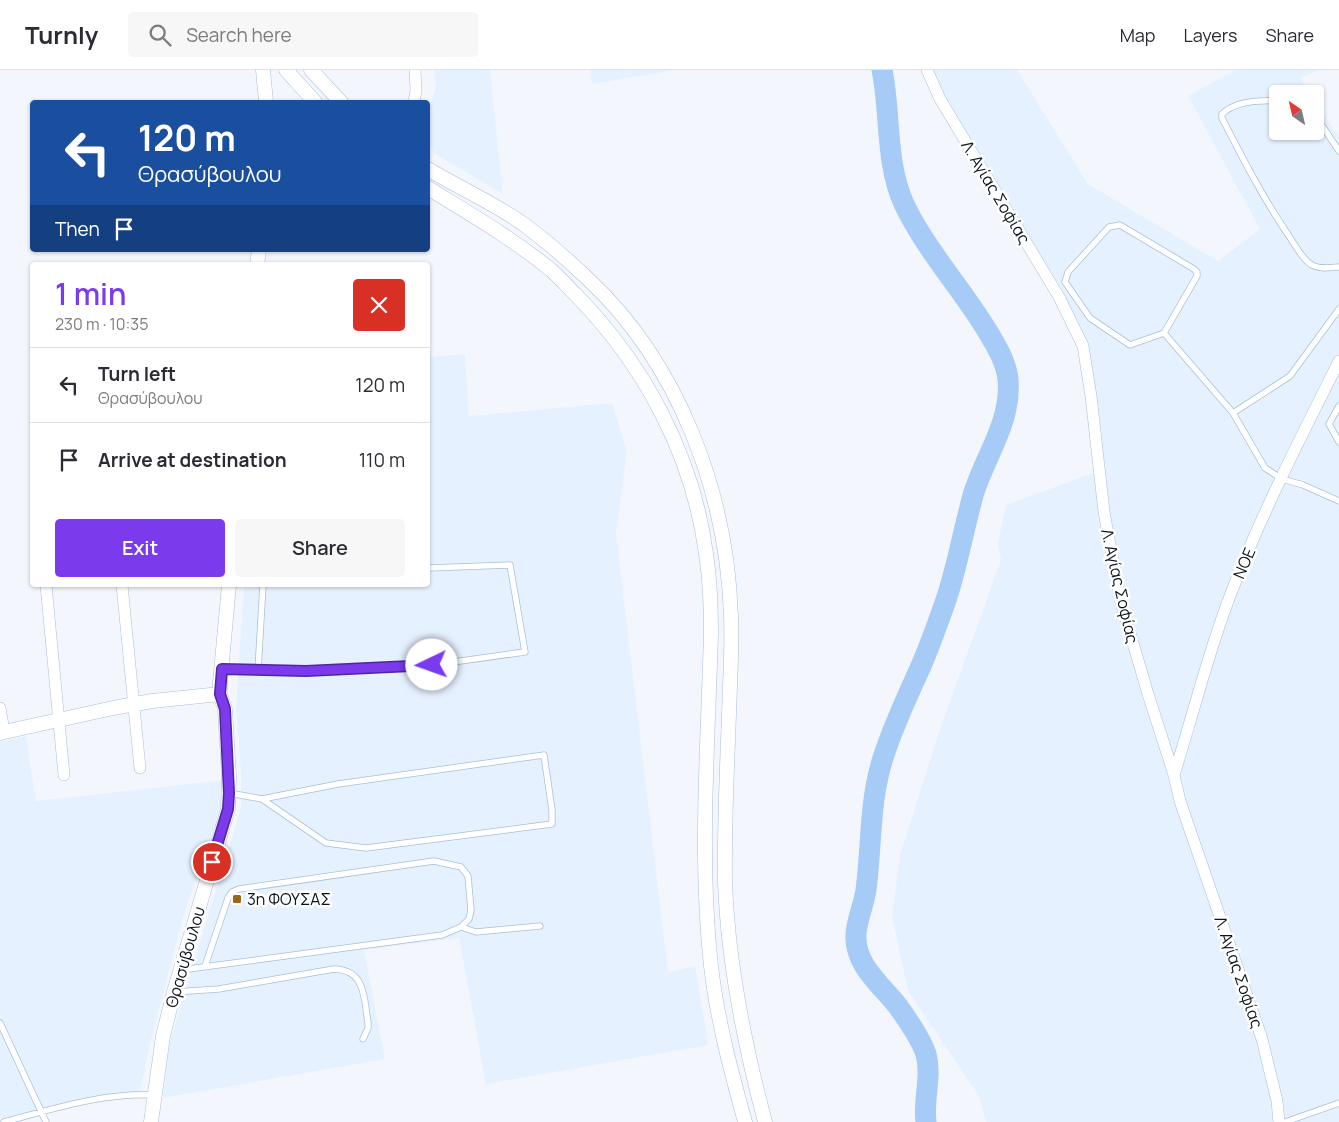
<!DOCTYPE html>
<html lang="en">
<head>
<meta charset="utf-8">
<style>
  body { margin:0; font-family:Manrope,sans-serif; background:#f7f7f7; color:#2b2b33; height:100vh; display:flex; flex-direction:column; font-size:19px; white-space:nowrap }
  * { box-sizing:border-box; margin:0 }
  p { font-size:16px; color:#7c7c81 }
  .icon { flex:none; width:28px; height:28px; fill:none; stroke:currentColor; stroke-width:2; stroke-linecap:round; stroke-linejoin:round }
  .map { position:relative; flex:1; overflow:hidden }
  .panel { position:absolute; left:30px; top:192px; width:400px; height:325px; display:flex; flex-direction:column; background:#fff; border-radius:5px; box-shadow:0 1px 4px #0004 }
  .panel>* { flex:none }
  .banner { position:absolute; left:30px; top:30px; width:400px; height:152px; border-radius:5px; box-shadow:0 1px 4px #0004; background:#1a4fa0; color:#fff; overflow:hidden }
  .needle { width:32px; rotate:326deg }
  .tools { position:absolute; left:1269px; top:15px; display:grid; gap:10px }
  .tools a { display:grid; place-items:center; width:55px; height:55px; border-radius:5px; background:#fff; box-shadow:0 1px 4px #0004; font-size:25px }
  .pin { position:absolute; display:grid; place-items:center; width:42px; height:42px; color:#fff; margin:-21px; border:2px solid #fff; border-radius:50%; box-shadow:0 1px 5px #0007 }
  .me { position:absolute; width:55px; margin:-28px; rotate:267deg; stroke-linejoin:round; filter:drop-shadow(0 0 4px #0008) }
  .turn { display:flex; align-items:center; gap:18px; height:105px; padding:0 25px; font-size:22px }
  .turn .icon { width:65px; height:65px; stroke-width:2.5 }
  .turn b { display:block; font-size:35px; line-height:42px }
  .then { display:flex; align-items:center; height:48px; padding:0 25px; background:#0003; gap:10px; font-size:19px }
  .round { display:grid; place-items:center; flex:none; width:52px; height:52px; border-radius:5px; background:#f7f7f7 }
  .headline { display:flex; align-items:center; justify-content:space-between; height:85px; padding:0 25px }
  h1 { font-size:30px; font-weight:600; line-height:38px; color:#7c3aed }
  .action { display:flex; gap:10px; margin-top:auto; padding:10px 25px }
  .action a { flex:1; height:58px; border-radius:5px; background:#7c3aed; color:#fff; font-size:20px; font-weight:600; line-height:58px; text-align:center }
  .action a+a { background:#f7f7f7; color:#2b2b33 }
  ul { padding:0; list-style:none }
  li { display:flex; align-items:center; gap:15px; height:75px; padding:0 25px; border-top:1px solid #e1e1e2 }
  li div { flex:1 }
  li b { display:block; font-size:19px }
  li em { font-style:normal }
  header { display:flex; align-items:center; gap:30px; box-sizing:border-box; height:70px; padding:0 25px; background:#fff; border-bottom:1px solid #e1e1e2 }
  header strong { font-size:24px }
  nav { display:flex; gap:28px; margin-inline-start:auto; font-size:18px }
  .search { width:350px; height:45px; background:#f7f7f7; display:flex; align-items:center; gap:12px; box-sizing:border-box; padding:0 18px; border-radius:5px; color:#7c7c81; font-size:19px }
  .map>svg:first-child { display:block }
  .built { fill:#e6f1ff }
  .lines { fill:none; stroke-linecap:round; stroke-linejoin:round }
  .river { stroke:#a7cbf7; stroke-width:21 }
  .service-casing { stroke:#a9bed8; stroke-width:7 }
  .minor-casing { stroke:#a9bed8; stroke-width:12 }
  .tertiary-casing { stroke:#a9bed8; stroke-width:15 }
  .service { stroke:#fff; stroke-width:5.5 }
  .minor { stroke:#fff; stroke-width:11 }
  .tertiary { stroke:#fff; stroke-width:14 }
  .route-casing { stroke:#51269a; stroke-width:12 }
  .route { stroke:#7c3aed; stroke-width:9 }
  .poi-dot { fill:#986719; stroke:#fff; stroke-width:2 }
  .labels { text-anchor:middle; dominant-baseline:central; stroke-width:5; stroke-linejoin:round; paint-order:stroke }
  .street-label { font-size:16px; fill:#0c131c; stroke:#fff }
  .poi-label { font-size:16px; fill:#0c131c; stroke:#fff; text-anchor:start }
</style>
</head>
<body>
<header>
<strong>Turnly</strong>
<div class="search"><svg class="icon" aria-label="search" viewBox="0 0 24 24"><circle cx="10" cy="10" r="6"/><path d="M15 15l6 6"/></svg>Search here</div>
<nav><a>Map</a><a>Layers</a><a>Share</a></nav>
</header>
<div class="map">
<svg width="1339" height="1052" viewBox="0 0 1339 1052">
  <rect width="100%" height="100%" fill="#f3f7fd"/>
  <path class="built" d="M434,0h56l13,124 -69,-41 -6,-12v-27l8,-27z
    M590,0h86l-84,14z
    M933,0h84l71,114 130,77 42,-32 -72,-133 47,-26h85l-20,8 10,16h-32v37h37v-30l24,36v985h-353l-7,-26 -71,-105 -16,-75 8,-61 40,-126 61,-169 -3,-17 8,-38 98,-36 -17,-123 -23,-53 -119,-196z
    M465,284l4,62 143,-13 15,49 -11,81 52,439 27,-6 13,79 -222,39 -27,-146 -95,12 21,109 -222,39 6,-54 72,-236v-35l-5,-66 8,-122h184v-228z
    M26,666l10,65 189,-21 -3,27 -38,107 -33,126 -11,51 -53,6 -87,22v-377z"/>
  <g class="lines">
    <path class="river" d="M882,0c9,44 3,92 22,134 22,46 58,85 84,128 9,15 18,30 20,47 4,41 -22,76 -34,113 -10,35 -16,71 -27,105 -8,23 -16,46 -26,69 -13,29 -27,58 -37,89 -15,44 -12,89 -18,135 -2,14 -9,29 -10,44 -2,30 24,50 41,71 11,15 23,32 29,49 6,23 -3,45 0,68"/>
    <g class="service-casing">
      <path id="service" d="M1278,31c-17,-1 -43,0 -56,13v4c21,41 42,82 69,121 5,8 13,22 21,26 8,5 19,2 27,2
        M1315,49l8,8 16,24
        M1339,239l-49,67 -57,37 32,55 17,11 21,6 36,16
        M1164,263l-34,12 -40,-27 -25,-36 3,-10 41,-45 11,-2 74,44 3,3v4l-33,57 69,80
        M1339,336l-10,18 10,18
        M222,599l84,2 126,-6 93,-13 -15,-87 -82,3
        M258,600l5,-85
        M229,723l33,6 64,44 40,5 186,-24v-14l-8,-55 -206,29 -76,15
        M461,857l15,5 64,-6
        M181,900l261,-35 19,-8 8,-8 2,-9 -3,-34 -7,-9 -27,-6 -195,28 -7,3 -4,6 -23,68
        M174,922l45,-3 115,-20c25,1 29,17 32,39 0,6 3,14 2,20 -1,3 -4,8 -5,11
        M0,953l46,99
        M4,1052c49,-13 97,-29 149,-27
        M1285,1052l54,-19"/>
    </g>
    <g class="minor-casing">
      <path id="minor" d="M927,0l13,29 119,198 24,49 8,50 13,116 16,87 28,95 26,81 6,26 82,238 15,62 2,21
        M414,32l2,-12 -1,-20
        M46,515l18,190
        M122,515l18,183
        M0,638l4,23
        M1174,705c21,-67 38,-137 65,-202 29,-72 65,-142 100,-212"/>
    </g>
    <g class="tertiary-casing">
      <path id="tertiary" d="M263,0l3,32
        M286,0l29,32
        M311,0l30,32
        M428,99c30,18 65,34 94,54 23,17 45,36 66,56 91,85 139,214 143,337 1,23 0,47 -1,70 -2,65 -6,130 -5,196 3,82 19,161 40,240
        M428,118c42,26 84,50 123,82 8,7 16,16 24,24 69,70 118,161 131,260 4,26 5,53 5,79 -3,111 -12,223 0,333 6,53 20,105 34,156
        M257,195l2,-15
        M0,663l113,-25 39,-7 68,-7
        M151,1052l12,-86 11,-44 54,-183 1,-33 -4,-67 -5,-15v-11l9,-98"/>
    </g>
    <use href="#service" class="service"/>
    <use href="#minor" class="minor"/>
    <use href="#tertiary" class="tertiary"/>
  </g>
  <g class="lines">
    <g class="route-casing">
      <path id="route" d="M212,792l16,-53 1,-16 -4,-84 -5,-15 2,-25 84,2 126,-6"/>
    </g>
    <use href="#route" class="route"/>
  </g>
  <rect class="poi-dot" x="232" y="824" width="10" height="10" rx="2.5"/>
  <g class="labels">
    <g class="street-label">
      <text transform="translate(996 122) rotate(59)">Λ. Αγίας Σοφίας</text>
      <text transform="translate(1244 493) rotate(-67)">NOE</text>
      <text transform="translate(1120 516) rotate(77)">Λ. Αγίας Σοφίας</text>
      <text transform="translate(185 887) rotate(-74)">Θρασύβουλου</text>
      <text transform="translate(1239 902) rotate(71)">Λ. Αγίας Σοφίας</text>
    </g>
    <g class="poi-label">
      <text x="247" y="829">3η ΦΟΥΣΑΣ</text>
    </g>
  </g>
</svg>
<div class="tools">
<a><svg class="needle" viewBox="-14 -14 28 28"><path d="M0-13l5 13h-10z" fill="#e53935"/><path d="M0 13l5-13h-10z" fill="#7c7c81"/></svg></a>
</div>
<div class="pin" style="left:212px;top:792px;background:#d93025"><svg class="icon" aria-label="arrive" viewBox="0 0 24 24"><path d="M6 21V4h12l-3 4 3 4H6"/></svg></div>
<svg class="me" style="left:432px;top:595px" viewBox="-20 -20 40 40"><circle r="19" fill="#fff"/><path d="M0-13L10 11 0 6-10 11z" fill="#7c3aed"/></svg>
<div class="banner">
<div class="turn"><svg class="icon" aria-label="left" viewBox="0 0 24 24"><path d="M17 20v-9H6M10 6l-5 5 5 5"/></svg><div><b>120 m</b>Θρασύβουλου</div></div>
<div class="then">Then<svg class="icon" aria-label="arrive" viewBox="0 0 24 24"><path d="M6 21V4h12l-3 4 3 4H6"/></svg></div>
</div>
<section class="panel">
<div class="headline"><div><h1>1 min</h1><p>230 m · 10:35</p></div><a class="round" style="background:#d93025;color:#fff"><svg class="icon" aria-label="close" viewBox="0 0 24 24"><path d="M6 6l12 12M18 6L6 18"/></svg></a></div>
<ul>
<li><svg class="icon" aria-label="left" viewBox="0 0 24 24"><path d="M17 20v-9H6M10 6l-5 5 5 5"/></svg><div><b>Turn left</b><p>Θρασύβουλου</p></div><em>120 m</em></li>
<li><svg class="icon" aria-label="arrive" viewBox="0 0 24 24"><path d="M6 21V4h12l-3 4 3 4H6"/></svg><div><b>Arrive at destination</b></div><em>110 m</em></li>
</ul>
<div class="action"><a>Exit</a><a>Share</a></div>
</section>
</div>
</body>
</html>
